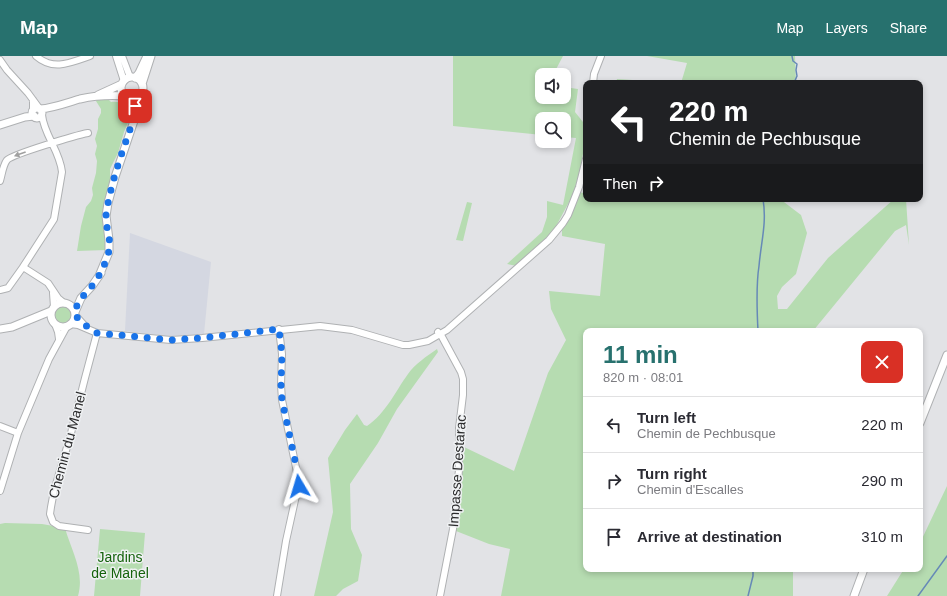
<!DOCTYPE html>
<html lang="en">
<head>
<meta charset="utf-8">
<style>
  body { margin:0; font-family:Arial,sans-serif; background:#f7f7f7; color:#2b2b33; height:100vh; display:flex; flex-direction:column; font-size:15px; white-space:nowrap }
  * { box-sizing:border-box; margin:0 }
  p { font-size:13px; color:#7c7c81 }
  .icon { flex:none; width:22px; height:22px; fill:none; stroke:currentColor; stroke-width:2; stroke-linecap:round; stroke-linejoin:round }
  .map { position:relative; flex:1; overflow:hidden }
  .drawer { position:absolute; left:583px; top:272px; width:340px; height:244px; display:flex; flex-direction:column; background:#fff; border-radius:8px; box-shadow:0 2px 6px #0003 }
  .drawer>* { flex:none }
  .top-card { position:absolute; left:583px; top:24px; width:340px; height:122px; border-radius:8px; box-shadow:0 2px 6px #0003; background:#202124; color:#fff; overflow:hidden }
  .tools { position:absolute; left:535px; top:12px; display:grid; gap:8px }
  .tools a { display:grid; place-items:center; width:36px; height:36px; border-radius:8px; background:#fff; box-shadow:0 2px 6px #0003; font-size:20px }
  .pin { position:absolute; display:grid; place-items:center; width:34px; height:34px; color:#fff; margin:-17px; border-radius:8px; box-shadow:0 2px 6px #0006 }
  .me { position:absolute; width:44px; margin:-22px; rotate:353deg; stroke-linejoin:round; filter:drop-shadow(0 0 3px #0008) }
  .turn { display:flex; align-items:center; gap:14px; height:84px; padding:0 20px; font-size:18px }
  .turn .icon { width:52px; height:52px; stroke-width:2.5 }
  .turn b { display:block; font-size:28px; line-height:34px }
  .then { display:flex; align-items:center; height:38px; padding:0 20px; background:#0003; gap:8px; font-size:15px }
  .round { display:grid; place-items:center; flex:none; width:42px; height:42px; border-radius:8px; background:#f7f7f7 }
  .headline { display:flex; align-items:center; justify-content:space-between; height:68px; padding:0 20px }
  h1 { font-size:24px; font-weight:700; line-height:30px; color:#27716e }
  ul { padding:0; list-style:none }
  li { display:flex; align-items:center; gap:12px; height:56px; padding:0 20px; border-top:1px solid #e1e1e2 }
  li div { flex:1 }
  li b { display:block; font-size:15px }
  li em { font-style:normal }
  header { display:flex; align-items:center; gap:24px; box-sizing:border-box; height:56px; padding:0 20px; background:#27716e; color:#fff }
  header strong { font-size:19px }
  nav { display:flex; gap:22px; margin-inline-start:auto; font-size:14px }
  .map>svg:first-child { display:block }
  .built { fill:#d4d7e1 }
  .green { fill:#b6dcb1 }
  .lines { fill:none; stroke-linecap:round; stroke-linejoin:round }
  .stream { stroke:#6689b7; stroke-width:1.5 }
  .minor-casing { stroke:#afb1b3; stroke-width:8 }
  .tertiary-casing { stroke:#afb1b3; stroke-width:9 }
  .minor { stroke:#fff; stroke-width:6 }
  .tertiary { stroke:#fff; stroke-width:7 }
  .oneway { fill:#a0a0a0 }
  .route { stroke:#1a73e8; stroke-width:7; stroke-dasharray:0 12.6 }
  .labels { text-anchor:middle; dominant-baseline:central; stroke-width:3; stroke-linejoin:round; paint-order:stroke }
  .street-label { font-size:14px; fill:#2b2b2c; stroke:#eff1f3 }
  .park-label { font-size:14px; fill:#15630c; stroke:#eff1f3 }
</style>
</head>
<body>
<header>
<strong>Map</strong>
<nav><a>Map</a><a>Layers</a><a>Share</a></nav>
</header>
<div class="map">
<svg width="947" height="540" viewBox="0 0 947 540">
  <rect width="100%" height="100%" fill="#e2e3e6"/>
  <path class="built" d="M130,177l81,29 -7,72 -34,2 -45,-5z"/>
  <path class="green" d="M453,0h110l-10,19h-11v22h22v-10l14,2 -3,23 8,10 3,17 -10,50 -22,41 -37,36 -10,-2 35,-32 5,-15v-16l16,4 13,-67 -12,-1v-18h-22v16l-89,-9z
    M647,0h148l1,27h-115l6,-20z
    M617,23l63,4h-64z
    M98,42h9l4,4c9,-1 15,2 22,9l-9,21 -6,21 -8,16v12l-6,37 2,16v16l-29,1 4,-25 5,-19 5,-6 2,-6 -1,-7 4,-15 1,-12 -2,-7 2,-8 -2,-7 3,-10v-10l3,-6v-4l-5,-8z
    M580,136l6,2v5h44l16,2v-2h134l21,16 6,18 -11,41 -14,13 -5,9 1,13h9l41,-51 66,-59h12l3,46 -3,-20 -11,6 -82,100h-227v238h207v27h-292l9,-47 -21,-5 -33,-13 8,-84 50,24 34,-98 18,-33 -15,-31 -2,-18 51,5 5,-52 -43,-8v-8z
    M467,146l5,1 -9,38 -7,-1z
    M54 259a9 9 0 1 1 18 0a9 9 0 1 1-18 0Z
    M437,293l1,3 -41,57 -19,34 -28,41 1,45 11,26 -4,26 -15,8 -7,7h-22l19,-84 -5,-54 17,-28 12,-16 7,11 3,1c19,-13 28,-34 41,-52 7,-10 19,-18 29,-25z
    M947,430v110h-60l17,-27h16v-26z
    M5,467l37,1 23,4c6,22 20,44 13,68h-78v-72z
    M100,473l45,4 -5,63h-46z"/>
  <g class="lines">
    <path class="stream" d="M792,0l1,5 4,3 -1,6 1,6 -3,7
      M758,275c-1,-19 -2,-46 1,-65 2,-24 8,-43 4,-67
      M748,540l5,-20v-7
      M918,540l29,-40"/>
    <g class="minor-casing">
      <path id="minor" d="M36,0c17,15 34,7 54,0
        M116,0l8,25
        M122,0l8,21
        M0,4l7,10 21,23 11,15
        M593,27l1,-9 7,-18
        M33,44v10
        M42,59c2,20 18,36 20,57l-8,47 -31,48 25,16 10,15 6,5
        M0,125c2,-7 3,-16 7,-21 6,-6 70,-25 81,-27
        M0,234l8,-2 15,-21
        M53,237l1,14
        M75,259l10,11
        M55,268l3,8 1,7
        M70,268l8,1 19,8 74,7 31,-2 118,-12 32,4 51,15h6l19,-4 19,-11 102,-90 14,-17 5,-8 11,-28 7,-28
        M438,276l3,3 20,37 2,7v16l-4,33v42l-6,59 -13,67
        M0,370l18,7
        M0,435l18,-58 31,-74 18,-33
        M88,474l-29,-4 -6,-4 -3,-8 1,-7 3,-16 16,-54 15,-59 12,-45
        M277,540l9,-55 13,-59 -17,-82 -1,-15 1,-31 -3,-25"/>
    </g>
    <g class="tertiary-casing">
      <path id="tertiary" d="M121 32a11 11 0 1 1 22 0a11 11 0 1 1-22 0Z
        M135,22l4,-5 8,-17
        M142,28l9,-28
        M98,39l24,-11
        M32 57a5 5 0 1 1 10 0a5 5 0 1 1-10 0Z
        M40,53c14,-1 26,-6 40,-10 14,-3 29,-4 44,-3
        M0,69l25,-8 9,-1
        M99,220l10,-24v-12l-3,-24 2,-13 7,-26 24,-71 1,-10
        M51 259a12 12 0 1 1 24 0a12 12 0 1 1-24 0Z
        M75,256l6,-14 11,-12 9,-13
        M0,273l12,-2 39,-16
        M920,367l27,-68
        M854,540l10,-27"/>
    </g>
    <use href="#minor" class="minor"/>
    <use href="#tertiary" class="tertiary"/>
  </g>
  <defs><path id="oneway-solid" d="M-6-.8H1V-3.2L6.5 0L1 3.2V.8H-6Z"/></defs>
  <use class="oneway" href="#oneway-solid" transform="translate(20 98) rotate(160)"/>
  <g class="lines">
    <path class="route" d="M135,50l1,6c-11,33 -25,68 -30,103 -1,13 7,26 2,39 -2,8 -8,21 -13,28 -7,10 -20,19 -20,33l7,8 15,10 74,7 31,-2 77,-9 3,25 -1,31 1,15 15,70 2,16"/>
  </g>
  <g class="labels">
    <g class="street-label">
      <text transform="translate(67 389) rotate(-75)">Chemin du Manel</text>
      <text transform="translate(457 415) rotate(-86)">Impasse Destarac</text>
    </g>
    <g class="park-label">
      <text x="120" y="501">Jardins<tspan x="120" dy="16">de Manel</tspan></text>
    </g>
  </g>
</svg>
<div class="tools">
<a><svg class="icon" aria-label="sound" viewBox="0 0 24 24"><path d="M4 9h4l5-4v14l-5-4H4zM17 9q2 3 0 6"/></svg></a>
<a><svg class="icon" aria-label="search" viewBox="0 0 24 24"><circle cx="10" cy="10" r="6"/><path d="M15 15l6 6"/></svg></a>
</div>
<div class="pin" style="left:135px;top:50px;background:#d93025"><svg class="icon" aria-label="arrive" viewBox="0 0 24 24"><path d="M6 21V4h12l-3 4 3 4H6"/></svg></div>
<svg class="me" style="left:299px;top:430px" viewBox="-20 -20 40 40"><path d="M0-17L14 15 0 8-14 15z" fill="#1a73e8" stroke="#fff" stroke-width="4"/></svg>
<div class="top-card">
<div class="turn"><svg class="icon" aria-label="left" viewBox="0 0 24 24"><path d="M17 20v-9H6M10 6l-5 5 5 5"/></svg><div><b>220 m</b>Chemin de Pechbusque</div></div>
<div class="then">Then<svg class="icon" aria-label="right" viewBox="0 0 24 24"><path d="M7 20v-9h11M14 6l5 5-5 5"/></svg></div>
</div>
<section class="drawer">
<div class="headline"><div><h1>11 min</h1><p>820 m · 08:01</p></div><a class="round" style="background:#d93025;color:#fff"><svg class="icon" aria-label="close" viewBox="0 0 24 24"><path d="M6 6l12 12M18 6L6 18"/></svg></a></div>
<ul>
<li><svg class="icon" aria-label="left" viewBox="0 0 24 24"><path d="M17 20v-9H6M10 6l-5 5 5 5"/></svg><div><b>Turn left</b><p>Chemin de Pechbusque</p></div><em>220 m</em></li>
<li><svg class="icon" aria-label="right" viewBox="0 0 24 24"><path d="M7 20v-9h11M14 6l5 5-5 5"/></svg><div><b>Turn right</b><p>Chemin d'Escalles</p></div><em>290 m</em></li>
<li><svg class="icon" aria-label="arrive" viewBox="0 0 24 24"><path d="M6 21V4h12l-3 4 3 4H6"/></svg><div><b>Arrive at destination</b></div><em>310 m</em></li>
</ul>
</section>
</div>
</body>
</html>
